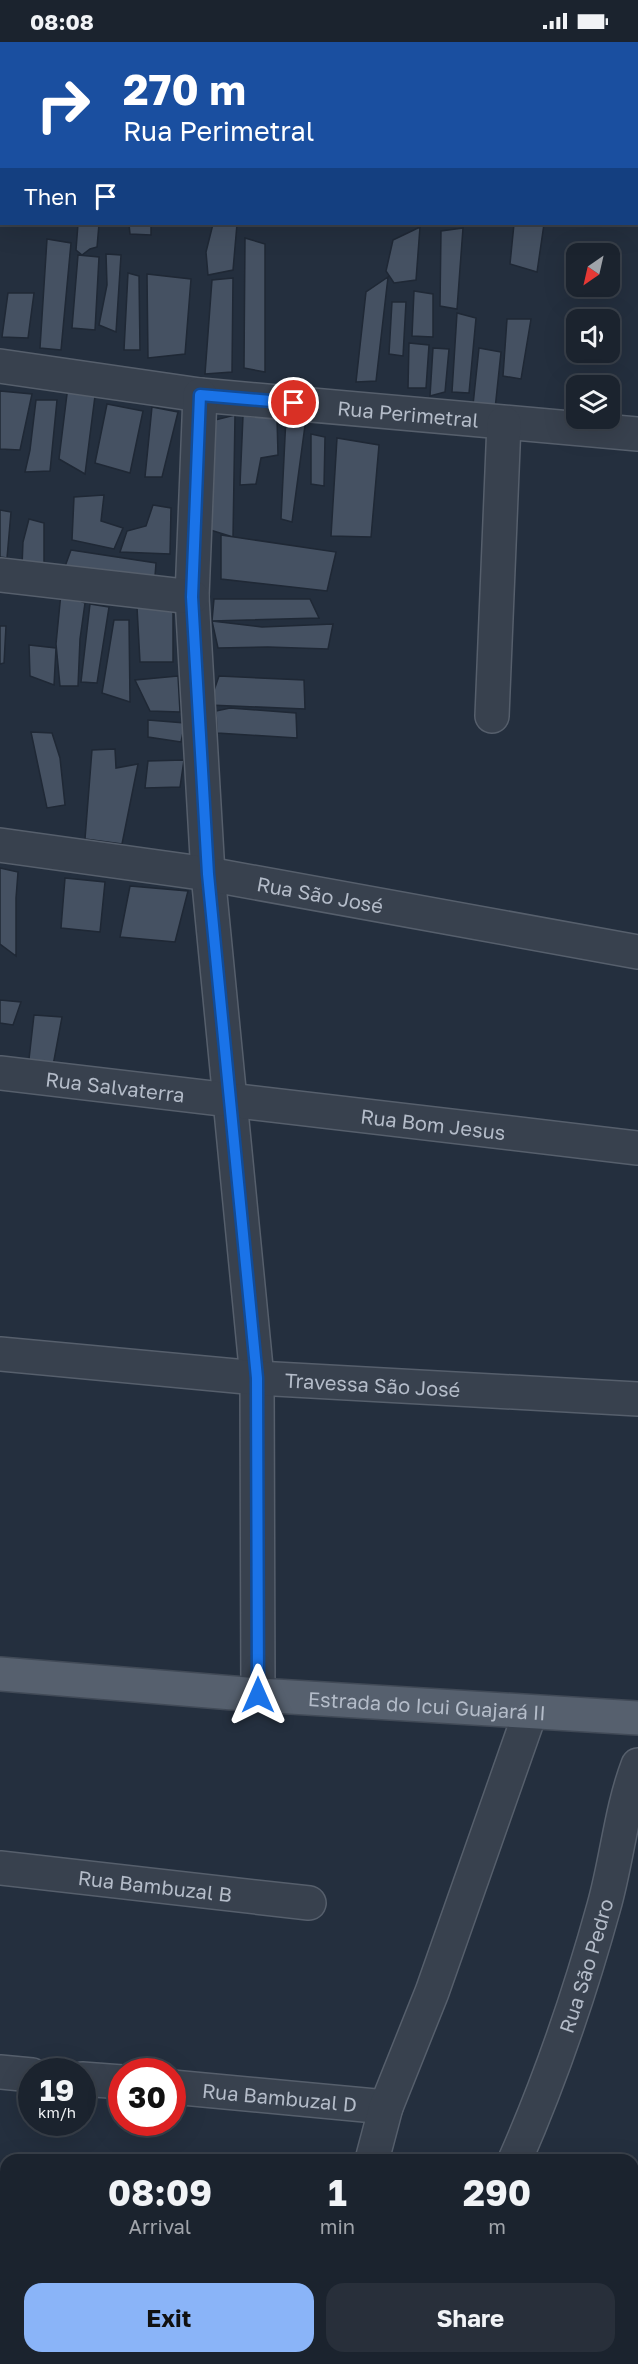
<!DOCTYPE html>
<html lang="en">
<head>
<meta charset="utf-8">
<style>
  body { margin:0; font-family:"Golos Text",sans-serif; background:#282f3a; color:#f1f3f6; height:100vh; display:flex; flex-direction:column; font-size:22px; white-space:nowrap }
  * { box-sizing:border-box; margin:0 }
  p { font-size:20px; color:#a0a4aa }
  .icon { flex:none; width:33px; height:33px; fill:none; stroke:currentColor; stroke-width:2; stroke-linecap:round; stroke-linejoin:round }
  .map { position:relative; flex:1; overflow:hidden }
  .drawer { position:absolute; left:0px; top:2112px; width:639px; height:210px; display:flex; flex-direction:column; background:#1b232e; border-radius:18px 18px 0 0; box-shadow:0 6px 24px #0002,0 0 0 2px #39404a }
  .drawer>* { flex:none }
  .top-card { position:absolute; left:0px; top:0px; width:639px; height:183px; box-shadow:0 6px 24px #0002,0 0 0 2px #39404a; background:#1a4fa0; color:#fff; overflow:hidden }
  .needle { width:39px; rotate:214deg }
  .tools { position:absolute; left:566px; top:201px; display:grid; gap:12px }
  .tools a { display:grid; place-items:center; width:54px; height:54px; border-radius:12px; background:#1b232e; box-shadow:0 6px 24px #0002,0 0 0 2px #39404a; font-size:30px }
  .speed { position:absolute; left:18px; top:2016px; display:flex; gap:12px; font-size:30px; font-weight:700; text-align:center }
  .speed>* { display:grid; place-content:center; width:78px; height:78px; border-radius:50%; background:#1b232e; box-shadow:0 6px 24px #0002,0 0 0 2px #39404a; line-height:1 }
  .speed small { font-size:15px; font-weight:400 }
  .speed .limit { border:9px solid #d22; background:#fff; color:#111 }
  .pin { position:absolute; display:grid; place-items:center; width:51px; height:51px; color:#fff; margin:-26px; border:3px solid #fff; border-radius:50%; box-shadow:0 2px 6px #0007 }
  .me { position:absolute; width:66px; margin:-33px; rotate:0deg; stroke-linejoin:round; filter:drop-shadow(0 0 4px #0008) }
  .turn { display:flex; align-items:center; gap:21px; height:126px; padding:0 24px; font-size:27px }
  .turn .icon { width:78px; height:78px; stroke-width:2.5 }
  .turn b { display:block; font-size:42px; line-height:51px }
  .then { display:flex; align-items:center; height:57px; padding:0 24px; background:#0003; gap:12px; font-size:22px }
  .eta { display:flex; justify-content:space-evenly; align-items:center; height:102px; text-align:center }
  .eta b { font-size:36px; font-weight:700; line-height:42px }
  .button { display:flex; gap:12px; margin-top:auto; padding:12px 24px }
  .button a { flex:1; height:69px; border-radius:18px; background:#8ab4f8; color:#111; font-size:24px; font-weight:700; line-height:69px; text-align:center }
  .button a+a { background:#282f3a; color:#f1f3f6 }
  .status { display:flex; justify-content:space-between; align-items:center; height:42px; padding:0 30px; background:#1b232e; direction:ltr }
  .status svg { height:16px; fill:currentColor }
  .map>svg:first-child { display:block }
  .green { fill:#263c3f }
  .building { fill:#455162; stroke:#1f2835; stroke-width:1.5 }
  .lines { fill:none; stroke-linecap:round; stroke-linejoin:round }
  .minor-casing { stroke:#565f6c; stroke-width:36 }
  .major-casing { stroke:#414a57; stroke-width:36 }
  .minor { stroke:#38414e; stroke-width:33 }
  .major { stroke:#56606e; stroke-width:33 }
  .route-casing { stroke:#114b97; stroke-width:15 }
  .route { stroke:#1a73e8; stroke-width:10 }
  .labels { text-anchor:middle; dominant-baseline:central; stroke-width:6; stroke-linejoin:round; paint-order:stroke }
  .street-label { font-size:20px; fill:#b4bcc9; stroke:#1d2633 }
</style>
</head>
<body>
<div class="status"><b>08:08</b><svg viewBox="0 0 49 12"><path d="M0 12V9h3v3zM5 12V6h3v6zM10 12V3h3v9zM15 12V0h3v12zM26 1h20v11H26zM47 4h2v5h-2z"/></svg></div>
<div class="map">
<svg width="638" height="2322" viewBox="0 0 638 2322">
  <rect width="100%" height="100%" fill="#242f3e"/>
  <path class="green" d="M0,0h638v96v-94h-636l-1,63z"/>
  <path class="building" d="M78,182h21l-2,23 -7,2 -8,6 -6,-5z
    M129,182h22v11l-21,-1z
    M213,182h24l-4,46 -25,5 -2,-23z
    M514,182h30l-7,48 -27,-8z
    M420,185l-4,53 -22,3 -8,-12 7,-31z
    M463,186l-6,81 -17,-3 1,-75z
    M245,196l20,6v128l-21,-4z
    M47,197l24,4 -10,107 -21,-2z
    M106,212l15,1 -5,77 -17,-7 8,-40z
    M78,213l21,2 -4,73 -23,-2z
    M128,231l11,3 1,74h-16z
    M147,232l44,5 -6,75 -37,4z
    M388,235l-12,104 -20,1 10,-90z
    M233,236l-1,94 -27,2 7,-94z
    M414,249l19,3v43l-21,-1z
    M8,251h26l-6,45 -26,-1z
    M392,260h14l-3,54 -14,-2z
    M457,271l19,5 -7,75 -17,-1z
    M507,277h24l-10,60 -18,-3z
    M409,301l20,2 -3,43h-18z
    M433,306l16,1 -4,43 -15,4z
    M479,306l22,4 -6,57 -22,-4z
    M68,344l28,2 -11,86 -26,-15z
    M0,349l32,3 -12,56 -20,-1z
    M36,358h21l-7,71 -25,1 5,-22z
    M107,362l36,7 -13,62 -35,-10z
    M152,365l26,5 -16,65h-17z
    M235,373l-2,122 -26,-8v-107z
    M243,374l34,2 1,37 -17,3 -5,26 -16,1z
    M286,375l20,1 -14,104 -11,-3z
    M311,392l14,3 -1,49 -13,-2z
    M337,396l42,7 -8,92 -40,-1z
    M104,453l-3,26 22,7 -9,21 -42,-9 2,-43z
    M153,463l18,3 -1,46 -50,-2 7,-21 19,-5z
    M0,468l11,2 -4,46 -7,-1z
    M29,477l15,4v42l-22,1 1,-24z
    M221,493l115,17 -9,39 -106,-12z
    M71,508l85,13 -1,13 -92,-4z
    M61,551l24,10 -5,36 -2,47h-18l-4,-42z
    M214,557h96l9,19 -107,3z
    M90,562l19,3 -12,76 -16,-1z
    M137,565l36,2v53h-33z
    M114,578h15l1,82 -28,-9z
    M212,579l50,6 71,-3 -5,25 -60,-2 -50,1z
    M0,584h6l-2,37 -4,1z
    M29,603l27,3 -2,37 -24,-9z
    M178,634l2,36 -30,-1 -15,-31z
    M219,634l85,4 1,29 -96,-4z
    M230,666l66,5 1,25 -80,-5 -1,-22z
    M148,678l37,3 -4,19 -33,-5z
    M31,690l21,1 8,25 5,47 -18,3z
    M115,707l1,19 22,-4 -16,80 -37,-5 7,-89z
    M184,718l-4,27 -35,1 3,-27z
    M0,826l18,4 -2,26v58l-16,-12z
    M65,836l40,4 -5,50 -39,-4z
    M130,844l58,5 -13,51 -55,-5z
    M0,958l21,2 -8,23 -13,-2z
    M34,973l28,2 -10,54 -24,-3z"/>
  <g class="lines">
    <g class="minor-casing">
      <g id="minor">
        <path id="s1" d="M0,324l200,29 438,39"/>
        <path d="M200,353l-8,202 16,277 49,504 1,317"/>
        <path d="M0,533l192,22"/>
        <path d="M492,674l12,-293"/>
        <path id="s2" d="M0,803l208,29 430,78"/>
        <path id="s3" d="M0,1031l638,75"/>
        <path id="s4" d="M0,1312l257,24 381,21"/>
        <path id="s5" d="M0,1826l309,35"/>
        <path d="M0,2030l32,3"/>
        <path d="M82,2037l40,3"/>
        <path id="s6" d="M172,2045l214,20"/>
        <path d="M372,2118l14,-53 46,-115 98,-279"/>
        <path id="s7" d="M515,2118c36,-82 65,-167 89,-254 13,-46 17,-96 34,-141"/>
        <path d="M0,2164l6,1"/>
        <path d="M633,2288h5"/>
        <path d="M330,2322l1,-6"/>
        <path d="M446,2322l2,-6"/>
      </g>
    </g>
    <g class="major-casing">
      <g id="major">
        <path id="s8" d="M0,1632l258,21 380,23"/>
      </g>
    </g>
    <use href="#minor" class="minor"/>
    <use href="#major" class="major"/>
  </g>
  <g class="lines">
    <g class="route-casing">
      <path id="route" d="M258,1653l-1,-317 -49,-504 -16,-277 8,-202 94,8"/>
    </g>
    <use href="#route" class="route"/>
  </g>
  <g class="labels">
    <g class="street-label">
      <text stroke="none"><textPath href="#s1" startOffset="411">Rua Perimetral</textPath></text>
      <text stroke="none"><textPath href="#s2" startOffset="324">Rua São José</textPath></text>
      <text stroke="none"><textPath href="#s3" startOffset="116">Rua Salvaterra</textPath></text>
      <text stroke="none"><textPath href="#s3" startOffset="436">Rua Bom Jesus</textPath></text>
      <text stroke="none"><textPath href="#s4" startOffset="374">Travessa São José</textPath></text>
      <text stroke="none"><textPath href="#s8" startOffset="428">Estrada do Icui Guajará II</textPath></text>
      <text stroke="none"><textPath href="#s5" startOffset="156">Rua Bambuzal B</textPath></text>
      <text stroke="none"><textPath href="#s7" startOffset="207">Rua São Pedro</textPath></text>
      <text stroke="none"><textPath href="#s6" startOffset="108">Rua Bambuzal D</textPath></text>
    </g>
  </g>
</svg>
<div class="tools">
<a><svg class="needle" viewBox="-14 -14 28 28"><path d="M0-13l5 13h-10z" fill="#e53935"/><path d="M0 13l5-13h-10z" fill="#a0a4aa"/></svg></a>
<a><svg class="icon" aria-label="sound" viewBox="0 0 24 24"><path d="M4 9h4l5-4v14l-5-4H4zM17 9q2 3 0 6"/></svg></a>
<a><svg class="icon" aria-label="layers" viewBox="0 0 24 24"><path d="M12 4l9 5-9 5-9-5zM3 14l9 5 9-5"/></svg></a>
</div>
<div class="speed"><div>19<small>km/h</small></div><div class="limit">30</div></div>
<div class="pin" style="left:294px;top:361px;background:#d93025"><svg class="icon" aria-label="arrive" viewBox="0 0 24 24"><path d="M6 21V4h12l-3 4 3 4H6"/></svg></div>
<svg class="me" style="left:258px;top:1653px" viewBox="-20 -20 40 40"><path d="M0-17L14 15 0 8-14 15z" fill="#1a73e8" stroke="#fff" stroke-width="4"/></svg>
<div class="top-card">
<div class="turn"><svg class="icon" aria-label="right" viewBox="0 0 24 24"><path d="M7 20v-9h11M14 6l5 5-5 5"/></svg><div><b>270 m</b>Rua Perimetral</div></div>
<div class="then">Then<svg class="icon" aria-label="arrive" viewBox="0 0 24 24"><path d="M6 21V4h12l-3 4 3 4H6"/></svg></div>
</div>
<section class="drawer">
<div class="eta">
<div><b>08:09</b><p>Arrival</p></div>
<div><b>1</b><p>min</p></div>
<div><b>290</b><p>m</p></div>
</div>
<div class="button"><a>Exit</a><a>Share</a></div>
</section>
</div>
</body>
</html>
